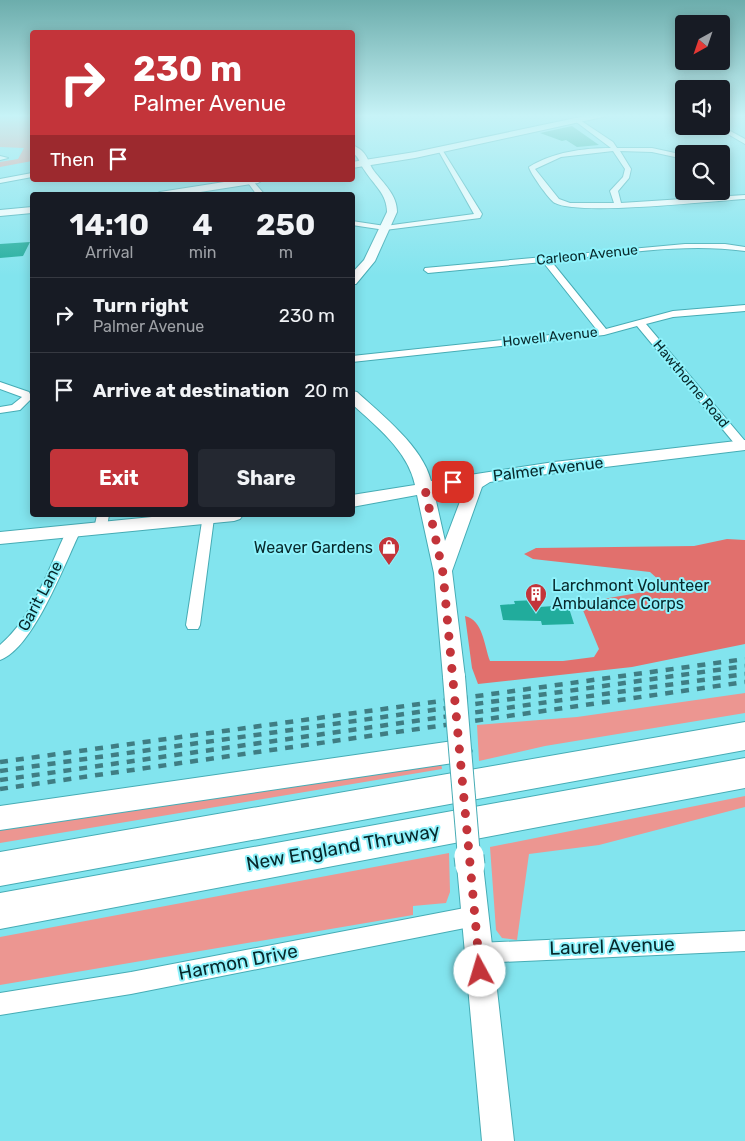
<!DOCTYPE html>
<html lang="en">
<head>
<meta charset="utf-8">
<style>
  body { margin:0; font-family:Rubik,sans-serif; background:#242831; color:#f1f3f6; height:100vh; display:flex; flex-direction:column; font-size:19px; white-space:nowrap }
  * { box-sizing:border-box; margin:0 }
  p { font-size:16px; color:#9ea1a6 }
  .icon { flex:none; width:28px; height:28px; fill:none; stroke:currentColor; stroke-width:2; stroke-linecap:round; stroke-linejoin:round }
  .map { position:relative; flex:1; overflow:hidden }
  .drawer { position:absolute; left:30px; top:192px; width:325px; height:325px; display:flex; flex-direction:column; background:#171b24; border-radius:5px; box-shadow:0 2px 12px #0003 }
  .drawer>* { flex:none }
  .guide { position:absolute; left:30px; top:30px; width:325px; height:152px; border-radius:5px; box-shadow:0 2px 12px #0003; background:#c3343a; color:#fff; overflow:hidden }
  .needle { width:32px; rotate:220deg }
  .controls { position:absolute; left:675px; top:15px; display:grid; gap:10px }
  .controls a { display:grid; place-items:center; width:55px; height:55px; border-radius:5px; background:#171b24; box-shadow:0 2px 12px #0003; font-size:25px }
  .pin { position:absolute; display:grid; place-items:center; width:42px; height:42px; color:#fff; margin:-21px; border-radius:10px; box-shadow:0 2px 8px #0006 }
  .me { position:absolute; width:55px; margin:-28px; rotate:354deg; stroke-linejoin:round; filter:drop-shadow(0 0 4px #0008) }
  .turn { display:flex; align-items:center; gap:18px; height:105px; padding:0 20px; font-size:22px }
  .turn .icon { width:65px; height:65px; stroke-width:2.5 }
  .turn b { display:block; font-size:35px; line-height:42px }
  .then { display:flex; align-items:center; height:48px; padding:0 20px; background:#0003; gap:10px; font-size:19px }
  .eta { display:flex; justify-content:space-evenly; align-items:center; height:85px; text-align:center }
  .eta b { font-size:30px; font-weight:700; line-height:35px }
  .cta { display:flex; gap:10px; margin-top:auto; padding:10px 20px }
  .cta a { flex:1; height:58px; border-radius:5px; background:#c3343a; color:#fff; font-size:20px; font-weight:700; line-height:58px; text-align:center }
  .cta a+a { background:#242831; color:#f1f3f6 }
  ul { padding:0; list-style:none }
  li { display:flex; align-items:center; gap:15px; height:75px; padding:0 20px; border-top:1px solid #363941 }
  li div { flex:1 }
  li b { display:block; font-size:19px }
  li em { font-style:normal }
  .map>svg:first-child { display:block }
  .green { fill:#ec9691 }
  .forest { fill:#e1706d }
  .building { fill:#21ac9c }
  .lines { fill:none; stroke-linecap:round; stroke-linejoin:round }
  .street-casing { stroke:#46acb5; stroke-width:2 }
  .secondary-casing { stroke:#46acb5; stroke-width:2 }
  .primary-casing { stroke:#46acb5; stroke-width:2 }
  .highway-casing { stroke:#46acb5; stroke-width:2 }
  .street { fill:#fff; fill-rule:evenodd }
  .secondary { fill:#fff; fill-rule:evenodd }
  .primary { fill:#fff; fill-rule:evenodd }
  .highway { fill:#fff; fill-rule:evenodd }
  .rail { stroke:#3f7d83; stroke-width:4.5; stroke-dasharray:8 8; stroke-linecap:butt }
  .secondary-bridge-far1-casing { stroke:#46acb5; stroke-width:24; stroke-linecap:butt }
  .secondary-bridge-casing { stroke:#46acb5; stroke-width:31; stroke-linecap:butt }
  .secondary-bridge-far1 { stroke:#fff; stroke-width:22 }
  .secondary-bridge { stroke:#fff; stroke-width:29 }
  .route { stroke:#c3343a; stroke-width:9; stroke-dasharray:0 16.2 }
  .labels { text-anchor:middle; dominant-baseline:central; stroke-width:4; stroke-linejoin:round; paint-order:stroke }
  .far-street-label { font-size:14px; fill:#07282b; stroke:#8ff2fb }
  .street-label { font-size:16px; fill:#07282b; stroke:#8ff2fb }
  .poi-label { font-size:16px; fill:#07282b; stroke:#8ff2fb; text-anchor:end }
  .near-street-label { font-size:19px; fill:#07282b; stroke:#8ff2fb }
</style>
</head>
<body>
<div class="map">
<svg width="745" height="1141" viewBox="0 0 745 1141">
  <rect width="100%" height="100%" fill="#82e4ee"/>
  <path class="green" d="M0,116h32v45l-32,6v-5l18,-3 6,-11 -24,-1z
    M745,693v20l-200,33 -66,15 -2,-36 100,-8z
    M441,762l1,7 -442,74v-14z
    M745,796v11l-146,38 -70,9 -12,86 -15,-2 -6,-8 -6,-83z
    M449,853l1,39 -4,11 -33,3v9l-413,70v-48z"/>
  <path class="forest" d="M727,539l18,1v104l-113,23 -154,17 -6,-16 -7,-52c18,4 19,29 25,45h73l31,-4 5,-8 -19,-46 81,-14 -1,-8 -10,-9 -117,-13 -9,-5 12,-6 158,-2z"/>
  <path class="building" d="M572,126l27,19 -22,2 -11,-7 -4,1 -22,-8z
    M30,242l-7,14 -23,2v-14z
    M537,600l2,7 29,-2 6,19 -32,1 -1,-4 -38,-1 -3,-15 15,-1 -1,-3z"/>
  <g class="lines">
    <g class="street-casing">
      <path id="street" d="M577,118l36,24 4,6h35l32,7v4l-32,-7 -32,-1 11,18 -2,9 -11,13 3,12 124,-8v4c-34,2 -167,17 -190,4 -6,-3 -26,-32 -26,-36 24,-15 54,-19 82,-19l-36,-27zM613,151l12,18 -2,8 -13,14 4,12h-44l-11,-4 -24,-30 26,-12z
        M714,126h7l24,13v5z
        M438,150l5,1 39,63 -2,4 -95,12 -33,-5v-4l33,5 89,-12z
        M0,156l8,2 -8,2z
        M32,173v4l-32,6v-4z
        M246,180h6l13,15h-8z
        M685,244h40l20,3v4c-63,-9 -131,4 -194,10l55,68 67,-18 72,-6v6l-72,6 -27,7 99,117v8h-6l-102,-123 -33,9 -252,27v-6l245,-26 -54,-68 -115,11 -4,-3 1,-2z
        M0,382l29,10 3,6 -12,12 -20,3v-6l12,-2 10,-8 -22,-8z
        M97,515h12l-3,17 -5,2 -7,-5z
        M203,515h10l1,3 -14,107 -2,4h-10l-2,-4z
        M73,527l7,5c-15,31 -47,117 -80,128v-15c33,-28 48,-75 66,-113z
        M475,906l7,3 3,7 -3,7 -7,3 -344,68 -131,21v-22l131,-21z
        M745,931v20l-267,12 -7,-3 -3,-7 3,-7 7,-3z"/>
    </g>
    <g class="secondary-casing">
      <path id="secondary" d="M352,145c17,7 14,15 22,26 10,13 23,24 23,41l-22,49 -19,23h-4v-11l12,-13 23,-48c0,-18 -13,-27 -22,-41 -6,-8 -4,-12 -13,-19z
        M352,391l5,1c25,23 66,55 74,89l123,-19 191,-22v10l-222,27 -33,5 -8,5 -30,84 13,106 -3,6 -8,3 -8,-3 -3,-6 -9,-104 -17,-78 -65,12v-12l63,-10c-7,-34 -39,-59 -63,-81zM466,486l-2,5 -19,50 -11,-49z
        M172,515h71l-3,4 -6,2 -234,23v-12z
        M460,740l8,4 4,7 -4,7 -8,4 -460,68v-24z
        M470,852l9,4 4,9 31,276h-32l-25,-276 4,-9z"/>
    </g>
    <g class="primary-casing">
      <path id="primary" d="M585,116h22l-192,42 -63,10v-6l63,-10z
        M237,180h26l-5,3 -77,12h-27l6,-3z
        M32,207v6l-32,3v-6z"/>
    </g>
    <g class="highway-casing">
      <path id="highway" d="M745,722v28l-745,136v-34z
        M745,758v30l-745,141v-36z"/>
    </g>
    <use href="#street" class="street"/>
    <use href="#secondary" class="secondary"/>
    <use href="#primary" class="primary"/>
    <use href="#highway" class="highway"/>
    <path class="rail" d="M0,762l745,-103
      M0,771l745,-105
      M0,780l745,-106
      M0,789l745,-107"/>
    <g class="secondary-bridge-far1-casing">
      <path id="secondary-bridge-far1" d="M454,677l15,180"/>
    </g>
    <g class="secondary-bridge-casing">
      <path id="secondary-bridge" d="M469,856l1,9"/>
    </g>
    <use href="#secondary-bridge-far1" class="secondary-bridge-far1"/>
    <use href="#secondary-bridge" class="secondary-bridge"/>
  </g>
  <linearGradient id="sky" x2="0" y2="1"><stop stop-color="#6cadac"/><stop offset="0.42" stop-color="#c7f3f7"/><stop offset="1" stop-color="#c7f3f7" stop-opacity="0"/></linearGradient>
  <rect width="745" height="276" fill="url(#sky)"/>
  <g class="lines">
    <path class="route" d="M453,482l-28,7 18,84 37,398"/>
  </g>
  <defs>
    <g id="shop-pin" transform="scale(1.125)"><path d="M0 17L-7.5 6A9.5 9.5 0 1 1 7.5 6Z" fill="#c3343a" stroke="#8ff2fb"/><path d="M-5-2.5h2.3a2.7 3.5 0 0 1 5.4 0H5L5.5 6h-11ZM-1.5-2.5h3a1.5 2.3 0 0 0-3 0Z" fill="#fff"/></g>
    <g id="building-pin" transform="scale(1.125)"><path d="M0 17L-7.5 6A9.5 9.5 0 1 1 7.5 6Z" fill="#c3343a" stroke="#8ff2fb"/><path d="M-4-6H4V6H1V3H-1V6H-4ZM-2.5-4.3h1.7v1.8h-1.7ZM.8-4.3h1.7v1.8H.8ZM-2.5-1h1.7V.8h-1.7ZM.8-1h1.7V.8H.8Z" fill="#fff"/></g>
  </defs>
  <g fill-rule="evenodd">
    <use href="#shop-pin" x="389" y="547"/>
    <use href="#building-pin" x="536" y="594"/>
  </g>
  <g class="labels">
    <g class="far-street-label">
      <text transform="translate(587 255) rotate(-6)">Carleon Avenue</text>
      <text transform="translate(550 337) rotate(-6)">Howell Avenue</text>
      <text transform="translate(691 384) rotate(50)">Hawthorne Road</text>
    </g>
    <g class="street-label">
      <text transform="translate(548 469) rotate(-7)">Palmer Avenue</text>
      <text transform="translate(40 596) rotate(-62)">Garit Lane</text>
    </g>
    <g class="poi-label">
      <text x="373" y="547">Weaver Gardens</text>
      <text x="552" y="585" text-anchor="start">Larchmont Volunteer<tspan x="552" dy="18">Ambulance Corps</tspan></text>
    </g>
    <g class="near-street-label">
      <text transform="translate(343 847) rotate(-10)">New England Thruway</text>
      <text transform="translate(612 946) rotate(-2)">Laurel Avenue</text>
      <text transform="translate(238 962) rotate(-11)">Harmon Drive</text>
    </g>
  </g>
</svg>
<div class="controls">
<a><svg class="needle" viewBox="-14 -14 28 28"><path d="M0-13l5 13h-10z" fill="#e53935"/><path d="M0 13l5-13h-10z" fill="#9ea1a6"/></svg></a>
<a><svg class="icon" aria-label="sound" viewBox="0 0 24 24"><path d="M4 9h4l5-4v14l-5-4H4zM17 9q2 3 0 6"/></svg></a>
<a><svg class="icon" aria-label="search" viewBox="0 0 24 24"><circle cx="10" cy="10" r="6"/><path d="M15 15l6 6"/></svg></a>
</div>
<div class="pin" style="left:453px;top:482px;background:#d93025"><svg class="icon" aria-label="arrive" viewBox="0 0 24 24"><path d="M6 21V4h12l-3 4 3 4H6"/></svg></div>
<svg class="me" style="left:480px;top:971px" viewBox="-20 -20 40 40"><circle r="19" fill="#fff"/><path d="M0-13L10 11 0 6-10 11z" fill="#c3343a"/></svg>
<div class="guide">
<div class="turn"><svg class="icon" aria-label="right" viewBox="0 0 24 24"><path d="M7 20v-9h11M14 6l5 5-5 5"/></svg><div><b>230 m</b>Palmer Avenue</div></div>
<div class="then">Then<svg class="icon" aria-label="arrive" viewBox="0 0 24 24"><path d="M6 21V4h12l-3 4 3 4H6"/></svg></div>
</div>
<section class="drawer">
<div class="eta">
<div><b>14:10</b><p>Arrival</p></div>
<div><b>4</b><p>min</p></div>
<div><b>250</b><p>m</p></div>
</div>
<ul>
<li><svg class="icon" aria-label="right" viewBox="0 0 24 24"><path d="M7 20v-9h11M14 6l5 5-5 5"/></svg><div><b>Turn right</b><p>Palmer Avenue</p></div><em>230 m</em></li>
<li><svg class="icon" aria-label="arrive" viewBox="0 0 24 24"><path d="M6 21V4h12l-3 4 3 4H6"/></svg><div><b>Arrive at destination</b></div><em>20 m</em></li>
</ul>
<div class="cta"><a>Exit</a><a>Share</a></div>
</section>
</div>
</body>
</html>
